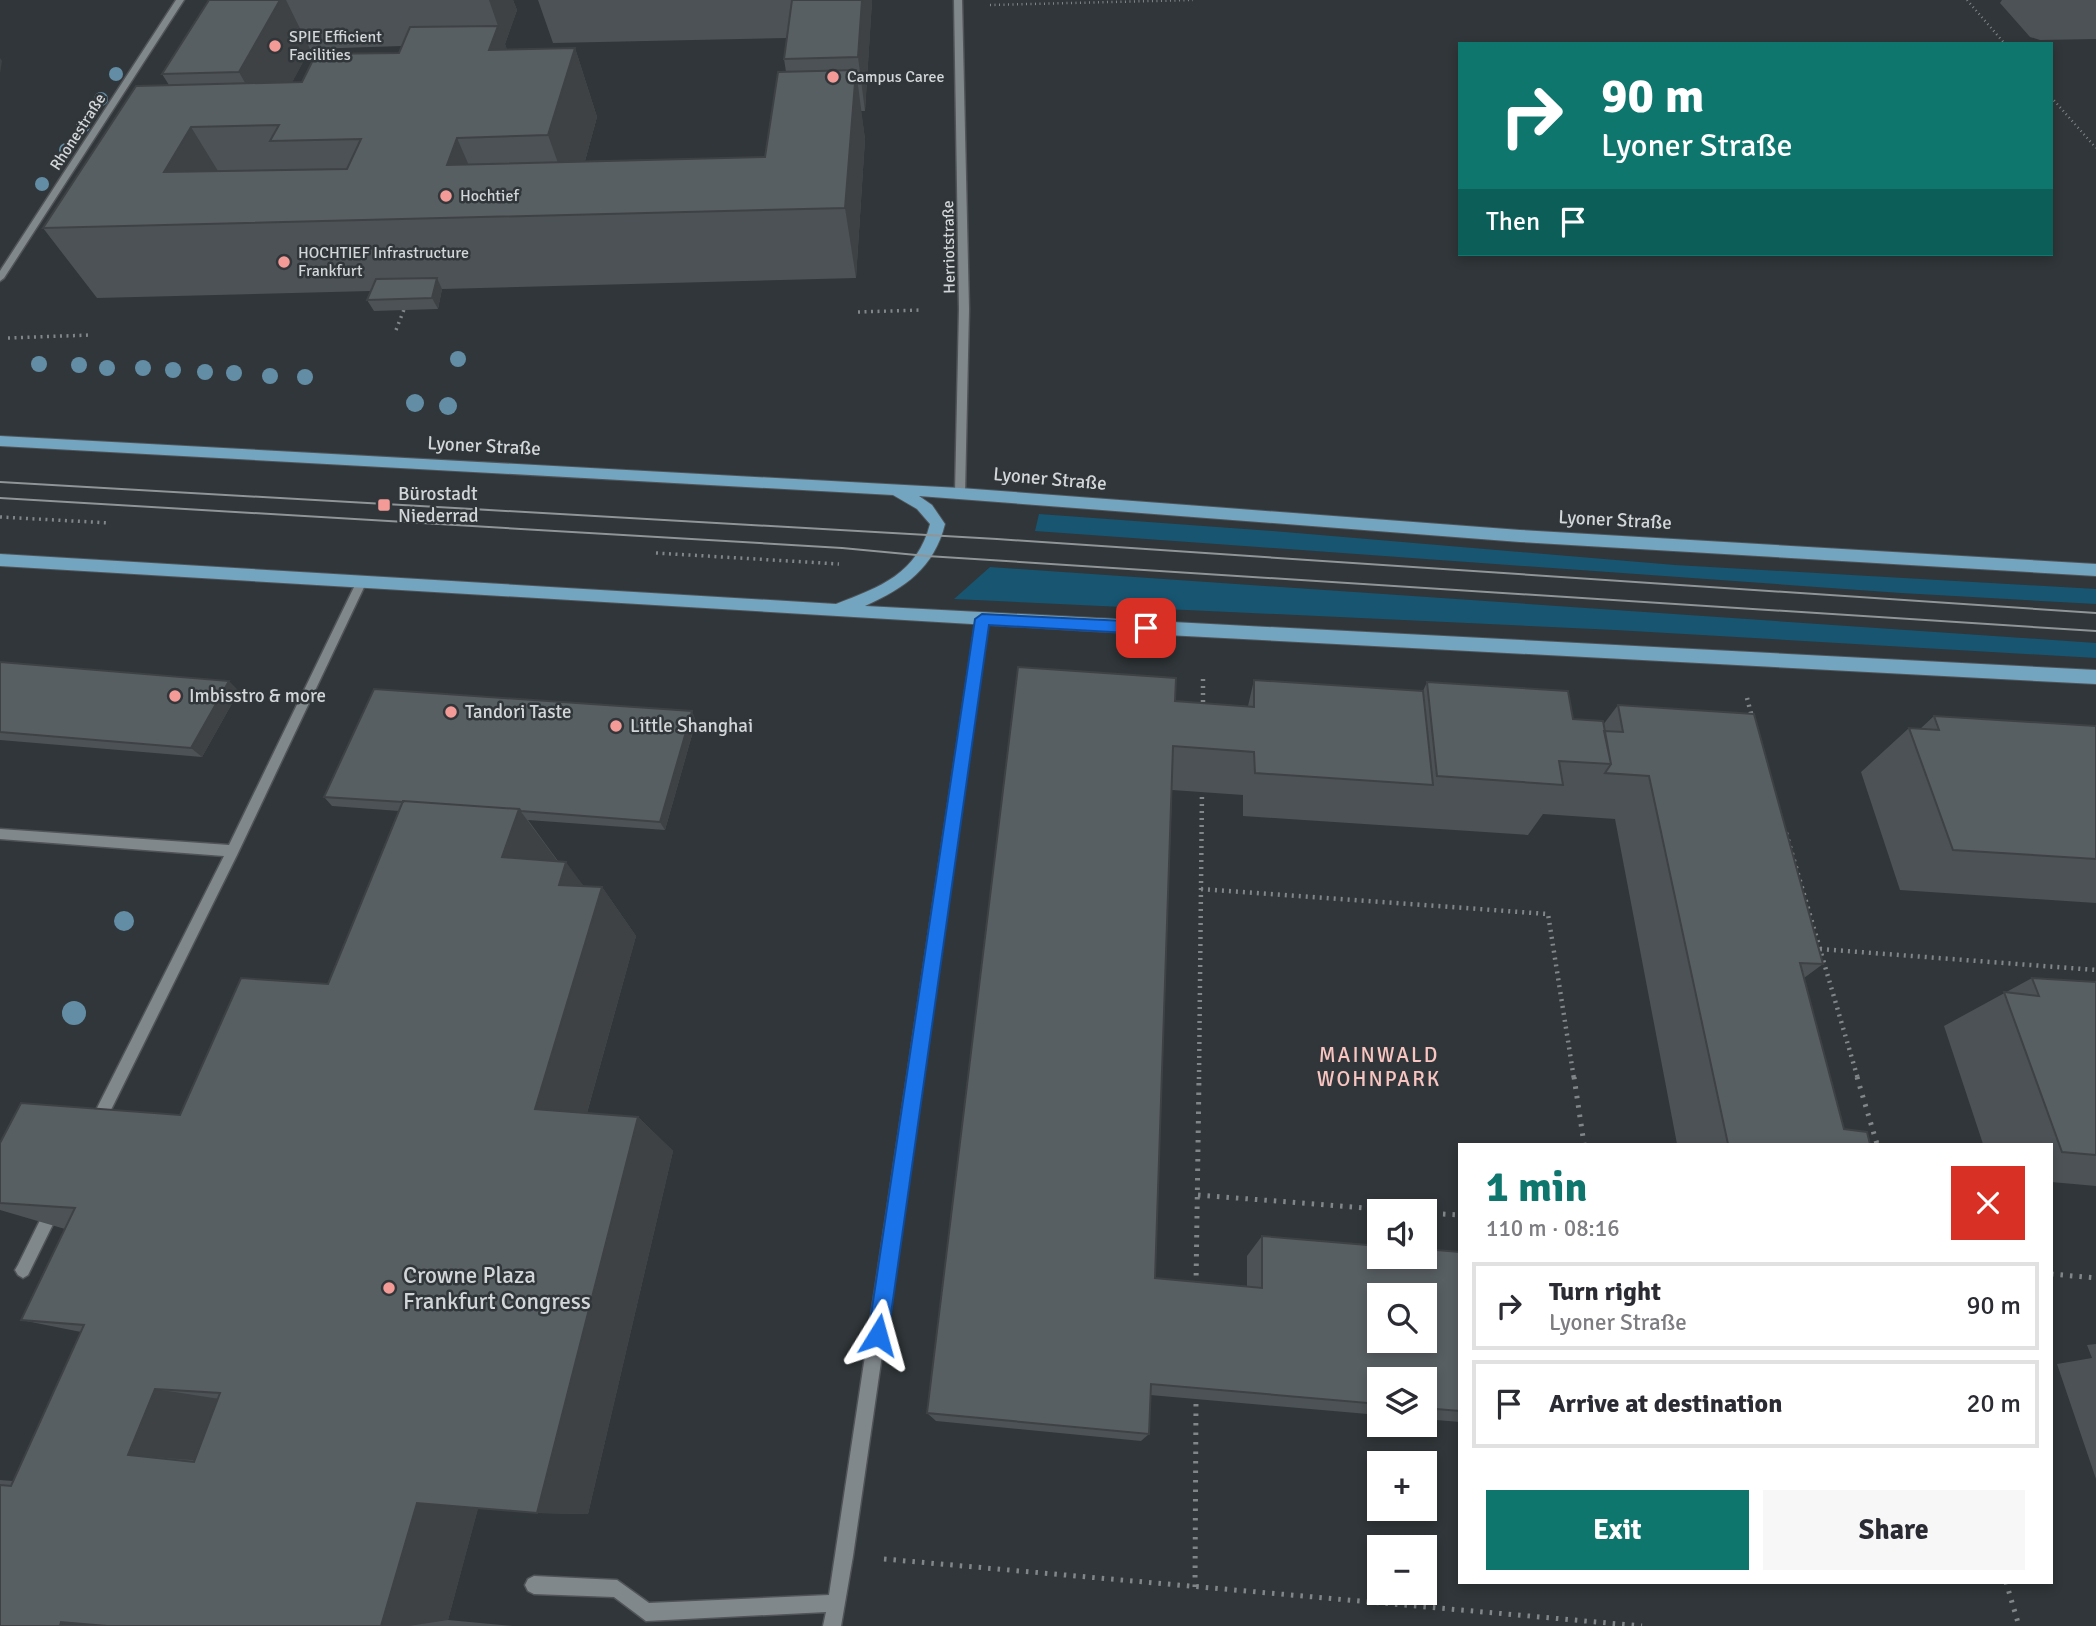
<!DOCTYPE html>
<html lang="en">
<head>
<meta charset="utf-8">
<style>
  body { margin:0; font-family:Signika,sans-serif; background:#f7f7f7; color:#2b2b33; height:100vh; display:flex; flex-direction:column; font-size:26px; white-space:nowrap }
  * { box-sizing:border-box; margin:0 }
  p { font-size:23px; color:#7c7c81 }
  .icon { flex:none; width:38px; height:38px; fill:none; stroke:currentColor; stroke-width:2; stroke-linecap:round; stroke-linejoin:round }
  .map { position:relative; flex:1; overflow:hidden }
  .sheet { position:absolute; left:1458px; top:1143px; width:595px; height:441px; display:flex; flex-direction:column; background:#fff; border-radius:0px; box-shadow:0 4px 10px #0003 }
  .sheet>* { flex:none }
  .guide { position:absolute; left:1458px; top:42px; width:595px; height:214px; border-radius:0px; box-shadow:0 4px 10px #0003; background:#0f766e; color:#fff; overflow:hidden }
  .tools { position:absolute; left:1367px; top:1199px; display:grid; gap:14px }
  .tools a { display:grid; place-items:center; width:70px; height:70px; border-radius:0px; background:#fff; box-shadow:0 4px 10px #0003; font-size:35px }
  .pin { position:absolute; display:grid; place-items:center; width:60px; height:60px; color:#fff; margin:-30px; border-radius:14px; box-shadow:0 4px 10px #0006 }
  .me { position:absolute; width:77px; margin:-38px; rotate:8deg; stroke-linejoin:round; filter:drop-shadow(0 0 5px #0008) }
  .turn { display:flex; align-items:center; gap:24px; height:147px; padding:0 28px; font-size:32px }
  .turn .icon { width:91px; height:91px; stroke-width:2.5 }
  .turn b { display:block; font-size:49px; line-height:60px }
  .then { display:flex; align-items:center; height:66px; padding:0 28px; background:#0003; gap:14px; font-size:26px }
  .round { display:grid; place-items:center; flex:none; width:74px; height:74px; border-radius:0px; background:#f7f7f7 }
  .headline { display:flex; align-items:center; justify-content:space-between; height:119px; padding:0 28px }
  h1 { font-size:42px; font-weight:700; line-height:52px; color:#0f766e }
  .primary-button { display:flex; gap:14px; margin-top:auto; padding:14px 28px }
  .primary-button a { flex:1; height:80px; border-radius:0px; background:#0f766e; color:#fff; font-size:28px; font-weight:700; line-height:80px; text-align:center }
  .primary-button a+a { background:#f7f7f7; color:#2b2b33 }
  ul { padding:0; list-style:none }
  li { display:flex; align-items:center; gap:21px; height:88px; margin:0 14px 10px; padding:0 14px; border:4px solid #e1e1e2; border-radius:0px }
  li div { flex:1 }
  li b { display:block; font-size:26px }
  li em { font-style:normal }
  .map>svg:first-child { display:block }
  .green { fill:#175571 }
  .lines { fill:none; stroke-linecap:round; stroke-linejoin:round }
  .minor-casing { stroke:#505458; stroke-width:3 }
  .major-casing { stroke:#505458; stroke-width:2 }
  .path-far3 { stroke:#818689; stroke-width:2.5; stroke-dasharray:1 3.5; stroke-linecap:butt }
  .path-far2 { stroke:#818689; stroke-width:3.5; stroke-dasharray:2 4.5; stroke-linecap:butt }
  .path-far1 { stroke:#818689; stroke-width:4.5; stroke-dasharray:2 5; stroke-linecap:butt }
  .path { stroke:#818689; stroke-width:5; stroke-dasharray:2.5 7; stroke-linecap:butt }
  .minor { fill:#81888c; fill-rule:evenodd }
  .major { fill:#73a5c0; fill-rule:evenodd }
  .tram { stroke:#909598; stroke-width:2 }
  .tree { fill:#628da5 }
  .wall { fill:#4c5255; fill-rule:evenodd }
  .shaded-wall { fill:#3e4245 }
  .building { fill:#585f63; stroke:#3e4245; stroke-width:2; fill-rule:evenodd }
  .route { fill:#1a73e8; stroke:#114b97; stroke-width:2 }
  .poi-dot { fill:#f59b97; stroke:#303639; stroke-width:2.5 }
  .labels { text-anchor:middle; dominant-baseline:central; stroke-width:5; stroke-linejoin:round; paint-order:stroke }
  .far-poi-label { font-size:16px; fill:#d3d6d9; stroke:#303639; text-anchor:start }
  .far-street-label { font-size:16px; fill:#d3d6d9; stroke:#303639 }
  .street-label { font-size:19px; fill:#d3d6d9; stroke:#303639 }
  .poi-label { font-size:19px; fill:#d3d6d9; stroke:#303639; text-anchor:start }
  .neighbourhood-label { font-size:21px; letter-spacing:2px; fill:#f9c5c1; stroke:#303639 }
  .near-poi-label { font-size:23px; fill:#d3d6d9; stroke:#303639; text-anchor:start }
</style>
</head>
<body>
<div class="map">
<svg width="2096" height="1626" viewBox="0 0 2096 1626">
  <rect width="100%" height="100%" fill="#303639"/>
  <path class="green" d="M1039,514l234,17 402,34 421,24v15l-195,-11 -866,-62z
    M990,567l1106,76v15l-481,-28 -661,-31z"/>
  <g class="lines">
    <g class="minor-casing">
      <path id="minor" d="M176,0h8l-180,278 -4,3v-10z
        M954,0h8l7,309 -4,184 -5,4 -5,-4 4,-184z
        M361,579l5,4 -129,272 -135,273 -5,2 -5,-2 -2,-5 2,-5 132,-262 -224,-17v-10l229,16 127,-262z
        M982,615l6,4 -135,937 -12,70h-18l3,-14 -180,9 -32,-24 -80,-3 -6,-3 -3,-6 3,-6 6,-3 83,4 32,23 180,-8 147,-976z
        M52,1204l5,2 2,5 -2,5 -29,59 -5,3 -5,-3 -3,-5 3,-5 29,-59z"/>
    </g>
    <g class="major-casing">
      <path id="major" d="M0,436l960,52 560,42 576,34v12l-576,-34 -601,-46 13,9 13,19c-11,44 -40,64 -80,82l1231,64v14l-1006,-53 -1090,-65v-12l836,50c44,-17 81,-30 94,-80l-13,-15 -24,-14 -893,-49z"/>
    </g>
    <path class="path-far3" d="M1967,0l38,44
      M990,5l203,-5
      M2051,97l45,51"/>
    <path class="path-far2" d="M858,312l64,-2
      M396,330l9,-23
      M8,338l83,-3
      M0,517l110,6
      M656,553l183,11"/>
    <path class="path-far1" d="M1203,679v26
      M1747,698l5,19
      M1786,833l72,246
      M1201,889l347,25 26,165
      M1820,949l276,21
      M1199,1079l3,-287"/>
    <path class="path" d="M1574,1077l10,67
      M1857,1077l20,67
      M1198,1195l207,16
      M1424,1213l36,2
      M2051,1274l45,4
      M1196,1285l3,-208
      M884,1559l758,67
      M2006,1582l13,44
      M1195,1587l1,-188"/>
    <use href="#minor" class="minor"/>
    <use href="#major" class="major"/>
    <path class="tram" d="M0,482l997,57 1099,74
      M0,498l842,50 85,8 1169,75"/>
  </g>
  <g class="tree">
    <circle cx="116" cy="74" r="7"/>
    <circle cx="101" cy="99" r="7"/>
    <circle cx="83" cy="126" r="7"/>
    <circle cx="66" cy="150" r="7"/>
    <circle cx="42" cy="184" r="7"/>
    <circle cx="458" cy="359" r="8"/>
    <circle cx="39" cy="364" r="8"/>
    <circle cx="79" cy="365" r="8"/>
    <circle cx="107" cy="368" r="8"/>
    <circle cx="143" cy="368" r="8"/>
    <circle cx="173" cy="370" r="8"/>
    <circle cx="205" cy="372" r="8"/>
    <circle cx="234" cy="373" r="8"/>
    <circle cx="270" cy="376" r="8"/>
    <circle cx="305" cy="377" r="8"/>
    <circle cx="415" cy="403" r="9"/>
    <circle cx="448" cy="406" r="9"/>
    <circle cx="124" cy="921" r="10"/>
    <circle cx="74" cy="1013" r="12"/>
  </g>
  <path class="wall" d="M209,0h304l4,10 -12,34 2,6 68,-2 22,69 -12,44 180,-4 21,-85 -2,-13 3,-21 -234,5 -15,-43h334l-7,111h-4l4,28 -9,139 -414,11 -4,20 -64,2 -7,-11 4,-9 -274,7 -54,-70 126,-143 -7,-11zM402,46l-3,7 -97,29h-10l18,-33z
    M2002,0h94v39l-56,1 -10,-3 -30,-34z
    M0,662l239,29 -37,66 -202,-17z
    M1254,680l169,11 4,-9 146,37 30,6 15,-20 205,259 -19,14 40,151 26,15h-193l-62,-325 -72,-5 -15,21 -285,-19v-21l-71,-5 -17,488 92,8v-30l15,-20 198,16v170l-36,-3v-40h-45v36l-229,-20 -1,39 -8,7 -205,-20 -9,-8 248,-712 73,5z
    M1934,716l162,10v177l-196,-13 -39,-118 48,-44 11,1z
    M696,721l-31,109 -137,-10 30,41 26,25 18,1 34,49 -49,177 51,4 35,34 -85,363 -51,-1 -59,-5 -30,112 65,6h-513v-146l13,1 68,-149 -60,-12 44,-91 -65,-19v-67l180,-28 148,-131 71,-173 -67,-5 -8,-9z
    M2032,978l64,4v204l-45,-4v-38h-68l-39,-118z
    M2096,1344v135l-39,-115 35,-6 -5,-13z"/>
  <path class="shaded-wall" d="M280,0h6l24,49 -41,77 -30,-54z
    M489,0h24l4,10 -12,34 19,51 -35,-45 9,-24z
    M862,0h10v2l-7,109 -7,-54z
    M575,48l22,69 -24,88 -25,-70z
    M0,58l2,3 -2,13z
    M856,70l9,69 -9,139 -11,-70z
    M191,127l43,70 -70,-25z
    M457,138l30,69 -40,-42z
    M437,278l5,11 -4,20 -6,-11z
    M229,681l10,10 -37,66 -11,-9z
    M692,711l4,10 -31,109 -5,-8z
    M519,809l39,53 -56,-5z
    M566,862l31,42 5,-17 34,49 -58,209 -43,-36 24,-224z
    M638,1117l35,34 -85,363 -51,-1z
    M155,1389l84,13 -23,60 -88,-7z
    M417,1503l62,2 -31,115 -39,6h-28z
    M61,1622l96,4h-97z"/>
  <path class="building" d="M209,0h71l-41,72 -77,2z
    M792,0h70l-4,57 -74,2z
    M498,26l-9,24 86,-2 -27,87 -91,3 -10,27 318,-8 13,-85 78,-2 -11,138 -802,20 93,-142 166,-4 14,-28 83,-1 11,-26zM279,125l-9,16 91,-2 -14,30 -183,3 27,-45z
    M437,278l-5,20 -65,2 9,-21z
    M0,662l229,19 -38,67 -191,-16z
    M1018,667l158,11 -1,23 79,6v-27l169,11 10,94 -178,-12 -1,-21 -81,-6 -18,532 107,10v-52l117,10v10h45v-7l36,3v159l-36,-3v-29h-45v25l-228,-20 -2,50 -222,-21zM1379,1295h45v45h-45z
    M1427,682l141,9 5,28 30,2 8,43 -52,-3 4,24 -126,-9z
    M374,689l318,22 -32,111 -139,-11 -2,-2 -116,-8v1l-79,-5z
    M1618,705l136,9 69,250 -23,-1 44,166 23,3 3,12h-142l-79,-368 -44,-3 6,-9 -7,-33 19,1z
    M1934,716l162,10v133l-143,-9 -44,-122 30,2z
    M403,801l116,8 -17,48 64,5 -7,23 43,2 -67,222 103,8 -101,396 -120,-10 -36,123h-274l-46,-4 -1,4h-60v-141l11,1 73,-161 -63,-5 54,-112 -75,-5v-60l21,-40 159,12 61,-137 87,6zM155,1389l65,4 -26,69 -66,-7z
    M2032,978l64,4v173l-34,-3 -58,-160 35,4z"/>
  <path class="route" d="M982,614l164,8 7,6 -7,6 -157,-9 -101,710 -3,7 -7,3 -7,-3 -3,-7 107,-716z"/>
  <g class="poi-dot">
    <circle cx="275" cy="46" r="7"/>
    <circle cx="833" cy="77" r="7"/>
    <circle cx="446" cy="196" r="7"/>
    <circle cx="284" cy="262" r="7"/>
    <rect x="377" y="498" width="14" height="14" rx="3.5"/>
    <circle cx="175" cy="696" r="7"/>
    <circle cx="451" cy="712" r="7"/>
    <circle cx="616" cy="726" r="7"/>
    <circle cx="389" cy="1288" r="7"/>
  </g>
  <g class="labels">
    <g class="far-poi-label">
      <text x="289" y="37">SPIE Efficient<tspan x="289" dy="18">Facilities</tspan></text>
      <text x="847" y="77">Campus Caree</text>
      <text x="460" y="196">Hochtief</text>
      <text x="298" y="253">HOCHTIEF Infrastructure<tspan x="298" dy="18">Frankfurt</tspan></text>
    </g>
    <g class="far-street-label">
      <text transform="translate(78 132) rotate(-57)">Rhonestraße</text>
      <text transform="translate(949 247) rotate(-91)">Herriotstraße</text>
    </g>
    <g class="street-label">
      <text transform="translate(484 446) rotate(3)">Lyoner Straße</text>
      <text transform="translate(1050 479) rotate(5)">Lyoner Straße</text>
      <text transform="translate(1615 520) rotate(3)">Lyoner Straße</text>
    </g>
    <g class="poi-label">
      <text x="398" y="494">Bürostadt<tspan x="398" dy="22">Niederrad</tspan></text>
      <text x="189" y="696">Imbisstro &amp; more</text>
      <text x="465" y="712">Tandori Taste</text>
      <text x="630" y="726">Little Shanghai</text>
    </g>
    <g class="neighbourhood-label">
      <text x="1379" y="1055">MAINWALD<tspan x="1379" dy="24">WOHNPARK</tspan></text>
    </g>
    <g class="near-poi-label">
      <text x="403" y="1275">Crowne Plaza<tspan x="403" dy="26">Frankfurt Congress</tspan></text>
    </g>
  </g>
</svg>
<div class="tools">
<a><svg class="icon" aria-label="sound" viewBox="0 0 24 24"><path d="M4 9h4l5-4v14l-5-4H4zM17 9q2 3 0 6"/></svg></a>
<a><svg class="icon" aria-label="search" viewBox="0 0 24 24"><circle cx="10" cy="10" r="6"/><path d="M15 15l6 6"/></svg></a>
<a><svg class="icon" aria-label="layers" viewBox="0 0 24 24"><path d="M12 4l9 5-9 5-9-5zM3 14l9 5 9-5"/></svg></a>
<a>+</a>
<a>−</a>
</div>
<div class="pin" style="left:1146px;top:628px;background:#d93025"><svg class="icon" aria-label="arrive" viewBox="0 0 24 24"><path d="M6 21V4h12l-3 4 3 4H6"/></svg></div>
<svg class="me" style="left:878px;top:1335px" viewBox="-20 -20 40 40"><path d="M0-17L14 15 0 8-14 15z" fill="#1a73e8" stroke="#fff" stroke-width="4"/></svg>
<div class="guide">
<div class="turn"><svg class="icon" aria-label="right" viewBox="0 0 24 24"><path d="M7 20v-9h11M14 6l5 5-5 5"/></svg><div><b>90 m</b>Lyoner Straße</div></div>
<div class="then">Then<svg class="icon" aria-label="arrive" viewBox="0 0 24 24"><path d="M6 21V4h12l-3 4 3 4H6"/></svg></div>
</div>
<section class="sheet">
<div class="headline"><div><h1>1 min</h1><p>110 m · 08:16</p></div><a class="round" style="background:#d93025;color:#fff"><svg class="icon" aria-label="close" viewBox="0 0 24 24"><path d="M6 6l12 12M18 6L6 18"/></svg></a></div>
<ul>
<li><svg class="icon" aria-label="right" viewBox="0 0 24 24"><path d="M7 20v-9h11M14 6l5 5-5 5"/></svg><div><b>Turn right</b><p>Lyoner Straße</p></div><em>90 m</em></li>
<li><svg class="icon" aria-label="arrive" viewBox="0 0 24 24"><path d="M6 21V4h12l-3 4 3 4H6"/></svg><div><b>Arrive at destination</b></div><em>20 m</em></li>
</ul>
<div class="primary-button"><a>Exit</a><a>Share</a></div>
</section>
</div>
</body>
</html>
